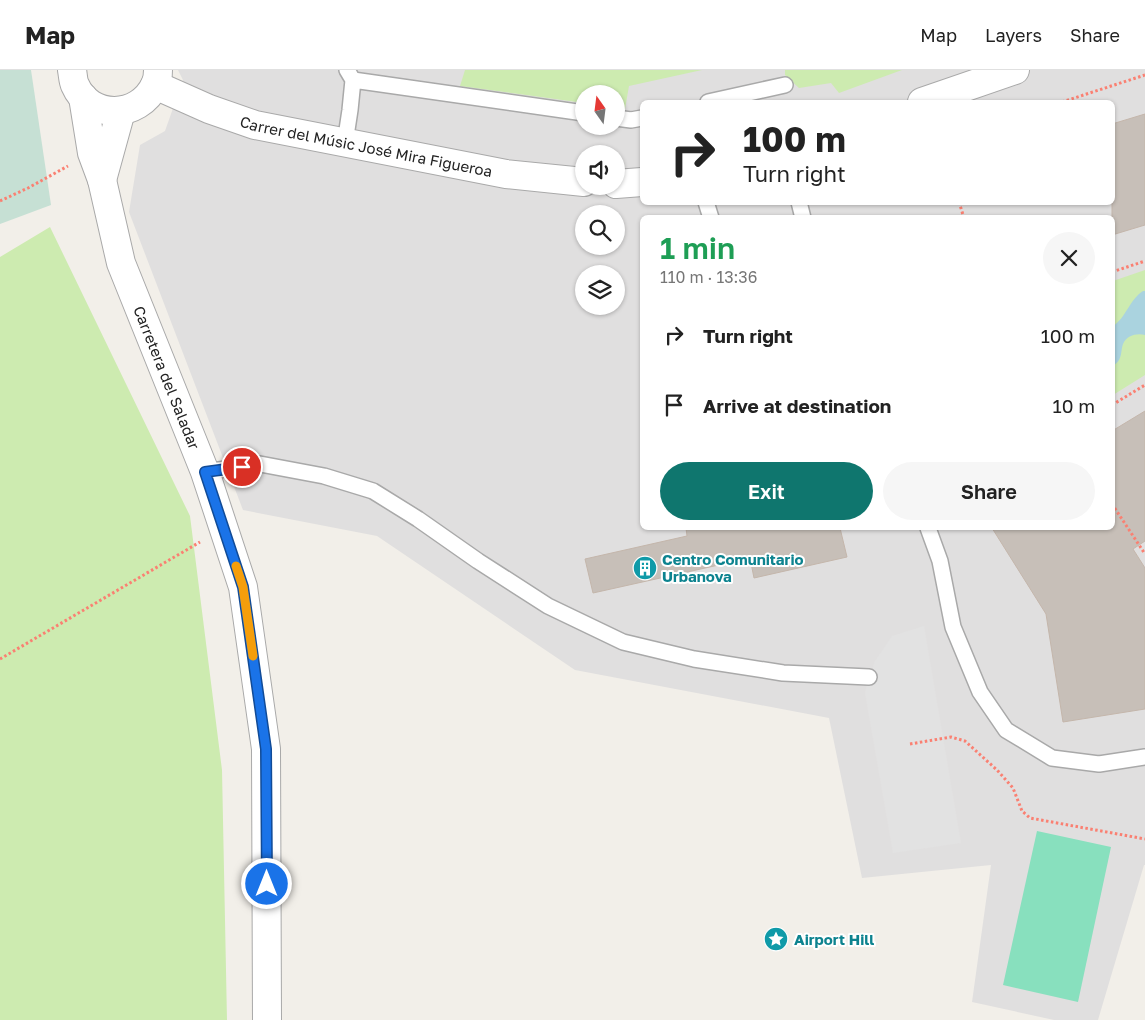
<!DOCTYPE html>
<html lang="en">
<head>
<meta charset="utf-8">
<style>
  body { margin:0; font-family:"Golos Text",sans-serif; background:#f6f6f6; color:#222; height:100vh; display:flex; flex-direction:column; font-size:19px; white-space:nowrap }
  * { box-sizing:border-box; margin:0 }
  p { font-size:16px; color:#767676 }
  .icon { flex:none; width:28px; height:28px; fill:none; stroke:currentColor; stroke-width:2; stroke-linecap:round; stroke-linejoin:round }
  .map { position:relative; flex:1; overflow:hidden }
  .drawer { position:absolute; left:640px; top:145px; width:475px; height:315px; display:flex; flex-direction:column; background:#fff; border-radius:8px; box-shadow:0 1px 4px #0004 }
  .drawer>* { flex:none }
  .hud { position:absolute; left:640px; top:30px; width:475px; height:105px; border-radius:8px; box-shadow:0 1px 4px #0004; background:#fff; color:#222; overflow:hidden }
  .needle { width:32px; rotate:346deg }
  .controls { position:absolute; left:575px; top:15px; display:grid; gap:10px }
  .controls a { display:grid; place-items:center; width:50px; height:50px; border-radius:50%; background:#fff; box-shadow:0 1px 4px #0004; font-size:25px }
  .pin { position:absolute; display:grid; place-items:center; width:42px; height:42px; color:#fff; margin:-21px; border:2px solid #fff; border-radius:50%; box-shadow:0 1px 5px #0007 }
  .me { position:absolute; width:55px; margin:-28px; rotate:0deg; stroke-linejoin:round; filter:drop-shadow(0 0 4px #0008) }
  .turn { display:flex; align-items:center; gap:18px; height:105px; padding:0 20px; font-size:22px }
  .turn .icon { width:65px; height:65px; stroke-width:2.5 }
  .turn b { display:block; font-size:35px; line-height:42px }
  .round { display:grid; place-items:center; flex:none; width:52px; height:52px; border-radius:26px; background:#f6f6f6 }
  .summary { display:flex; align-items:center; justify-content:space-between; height:85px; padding:0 20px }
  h1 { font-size:30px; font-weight:600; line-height:38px; color:#1e9e55 }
  .cta { display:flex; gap:10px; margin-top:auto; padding:10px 20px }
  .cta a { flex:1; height:58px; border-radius:30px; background:#0f766e; color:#fff; font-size:20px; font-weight:600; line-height:58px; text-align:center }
  .cta a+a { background:#f6f6f6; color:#222 }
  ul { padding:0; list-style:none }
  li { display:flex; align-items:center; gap:15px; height:70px; padding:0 20px }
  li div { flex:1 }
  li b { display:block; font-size:19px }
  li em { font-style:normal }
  header { display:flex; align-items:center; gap:30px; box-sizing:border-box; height:70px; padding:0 25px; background:#fff; border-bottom:1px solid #e0e0e0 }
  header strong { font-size:24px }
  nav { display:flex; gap:28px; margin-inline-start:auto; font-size:18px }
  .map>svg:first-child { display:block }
  .residential { fill:#e0dfdf; fill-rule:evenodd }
  .grass { fill:#cdebb0 }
  .wetland { fill:#c6e0d4 }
  .pitch { fill:#88e0be }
  .parking { fill:#e2e2e2 }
  .water { fill:#aad3df }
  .building { fill:#c7bfb8; stroke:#c4b6ab }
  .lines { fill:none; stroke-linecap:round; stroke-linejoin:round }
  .service-casing { stroke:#a9a9a9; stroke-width:18 }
  .minor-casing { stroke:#a9a9a9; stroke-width:30 }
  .tertiary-casing { stroke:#a9a9a9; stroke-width:30 }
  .path { stroke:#fa8072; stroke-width:3; stroke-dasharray:2.5 2.5; stroke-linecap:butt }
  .service { stroke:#fff; stroke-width:15 }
  .minor { stroke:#fff; stroke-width:28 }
  .tertiary { stroke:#fff; stroke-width:28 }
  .route-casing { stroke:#114b97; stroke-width:12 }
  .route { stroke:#1a73e8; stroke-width:9 }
  .slow { stroke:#f59e0b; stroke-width:9 }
  .labels { text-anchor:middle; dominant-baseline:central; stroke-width:4; stroke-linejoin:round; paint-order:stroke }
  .street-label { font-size:15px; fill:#222; stroke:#fff }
  .culture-label { font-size:15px; font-weight:bold; fill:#0d838f; stroke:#fff; text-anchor:start }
</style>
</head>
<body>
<header>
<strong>Map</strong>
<nav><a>Map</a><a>Layers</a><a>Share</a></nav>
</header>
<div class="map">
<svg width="1145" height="950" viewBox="0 0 1145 950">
  <rect width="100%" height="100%" fill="#f2efe9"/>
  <path class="residential" d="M178,0h967v795h-1l-46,155h-44l-82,-18 19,-137 -129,13 -33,-160 -254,-48 -198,-134 -134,-26 -114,-298 11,-67 25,-14 18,-51zM584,24h32v32h-32zM642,32h470v100h-470zM584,84h32v32h-32zM584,144h32v32h-32zM642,148h470v310h-470zM584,204h32v32h-32z"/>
  <path class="grass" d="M465,0h237l-73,16 -4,23 -9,-1v-14h-32v9l-124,-17z
    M785,0h117l-63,23 -8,-10 -32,5 -14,-13z
    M50,157l140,289 32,254 5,250h-227v-763z
    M1145,200v105l-32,20v-114z"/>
  <path class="wetland" d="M0,0h31l20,135 -51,19z"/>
  <path class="pitch" d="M1037,761l74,16 -33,155 -75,-17z"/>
  <path class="parking" d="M924,556l37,217 -68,10 -28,-160 4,-16 6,-16 17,-25z"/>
  <path class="water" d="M1143,221h2v44c-8,-2 -18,0 -22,9 -2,5 -1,11 -4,16 -2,3 -4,4 -6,6v-40c13,-8 16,-26 30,-35z"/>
  <path class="building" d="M1145,44v111l-33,10v-111z
    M1145,341v130l-12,8 12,19v141l-82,13 -17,-108 -54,-86h120v-97z
    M686,458h154l7,29 -93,21 -4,-20 -157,35 -8,-34 102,-23z"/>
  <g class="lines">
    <g class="service-casing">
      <path id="service" d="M347,0l6,10 231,33
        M708,32l77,-17
        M616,48l15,2 11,-2
        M345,73l5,-33 3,-30
        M706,132l5,16
        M799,132l4,16
        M205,402l55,-8 64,12 49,15 45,28 60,42 70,45 75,36 71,17 89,14 86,4
        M928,458l12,33 13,66 27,65 26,38 46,28 47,6 46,-7"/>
    </g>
    <g class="minor-casing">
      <g id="minor">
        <path id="s1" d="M155,15l54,24 46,16 251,49 78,8"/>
        <path d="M922,32l93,-32"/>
        <path d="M616,114l26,-2"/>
      </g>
    </g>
    <g class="tertiary-casing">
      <g id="tertiary">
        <path d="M72,0c1,5 1,11 3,15 15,35 64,34 80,0 2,-4 3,-10 3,-15"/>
        <path id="s2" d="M83,27l9,56 10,27 19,83 84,209 38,115 23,162 1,271"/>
        <path d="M102,110l19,-69"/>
      </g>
    </g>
    <path class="path" d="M1062,32l83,-27
      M0,131l28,-13 40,-22
      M959,132l5,16
      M670,146v2
      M1112,202l33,-11
      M1112,335l33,-20
      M1112,434l33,50
      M0,589l200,-117
      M910,674l41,-7 14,4 32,29 16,18 9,23 8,7 115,21"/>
    <use href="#service" class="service"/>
    <use href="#minor" class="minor"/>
    <use href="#tertiary" class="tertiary"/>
  </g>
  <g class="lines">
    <g class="route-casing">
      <path id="route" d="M242,397l-37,5 38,115 23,162 1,135"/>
    </g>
    <use href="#route" class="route"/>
    <path class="slow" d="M236,496l7,21 10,69"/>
  </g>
  <defs>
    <g id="building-disc" transform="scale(1.25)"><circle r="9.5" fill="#0f9aa8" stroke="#fff"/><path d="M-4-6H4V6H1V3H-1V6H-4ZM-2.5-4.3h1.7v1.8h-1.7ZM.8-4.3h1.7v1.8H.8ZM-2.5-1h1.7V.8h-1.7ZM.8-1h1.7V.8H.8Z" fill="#fff"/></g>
    <g id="sight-disc" transform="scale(1.25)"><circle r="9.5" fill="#0f9aa8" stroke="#fff"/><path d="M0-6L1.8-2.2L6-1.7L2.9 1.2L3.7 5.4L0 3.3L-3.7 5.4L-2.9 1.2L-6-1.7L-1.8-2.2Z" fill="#fff"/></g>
  </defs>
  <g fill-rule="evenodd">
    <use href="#building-disc" x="645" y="498"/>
    <use href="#sight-disc" x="776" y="869"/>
  </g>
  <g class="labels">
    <g class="street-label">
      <text stroke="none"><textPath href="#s1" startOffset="221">Carrer del Músic José Mira Figueroa</textPath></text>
      <text stroke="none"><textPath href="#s2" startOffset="294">Carretera del Saladar</textPath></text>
    </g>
    <g class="culture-label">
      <text x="662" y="489">Centro Comunitario<tspan x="662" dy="17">Urbanova</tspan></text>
      <text x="794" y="869">Airport Hill</text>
    </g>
  </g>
</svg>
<div class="controls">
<a><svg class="needle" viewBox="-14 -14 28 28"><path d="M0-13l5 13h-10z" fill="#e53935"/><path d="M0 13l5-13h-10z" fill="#767676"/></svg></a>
<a><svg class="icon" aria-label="sound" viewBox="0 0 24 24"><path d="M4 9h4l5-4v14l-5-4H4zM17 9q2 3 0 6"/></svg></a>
<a><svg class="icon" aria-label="search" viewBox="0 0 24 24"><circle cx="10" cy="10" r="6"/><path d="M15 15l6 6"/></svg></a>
<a><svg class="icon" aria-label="layers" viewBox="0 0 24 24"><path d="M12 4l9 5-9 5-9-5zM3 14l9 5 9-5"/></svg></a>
</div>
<div class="pin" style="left:242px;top:397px;background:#d93025"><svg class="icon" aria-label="arrive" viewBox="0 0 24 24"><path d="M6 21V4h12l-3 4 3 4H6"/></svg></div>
<svg class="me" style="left:267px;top:814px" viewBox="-20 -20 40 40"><circle r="17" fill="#1a73e8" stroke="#fff" stroke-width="3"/><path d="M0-11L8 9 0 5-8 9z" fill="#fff"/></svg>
<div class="hud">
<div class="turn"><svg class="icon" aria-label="right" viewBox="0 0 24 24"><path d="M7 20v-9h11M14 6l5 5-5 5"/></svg><div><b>100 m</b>Turn right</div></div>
</div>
<section class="drawer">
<div class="summary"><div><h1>1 min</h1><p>110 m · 13:36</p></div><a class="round"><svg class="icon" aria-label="close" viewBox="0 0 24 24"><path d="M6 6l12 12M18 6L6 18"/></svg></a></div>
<ul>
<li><svg class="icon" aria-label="right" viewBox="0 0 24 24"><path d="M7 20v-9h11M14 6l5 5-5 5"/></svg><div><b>Turn right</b></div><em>100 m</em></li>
<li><svg class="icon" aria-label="arrive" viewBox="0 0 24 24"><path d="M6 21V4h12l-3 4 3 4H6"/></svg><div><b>Arrive at destination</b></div><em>10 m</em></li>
</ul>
<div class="cta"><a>Exit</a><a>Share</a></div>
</section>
</div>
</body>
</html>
